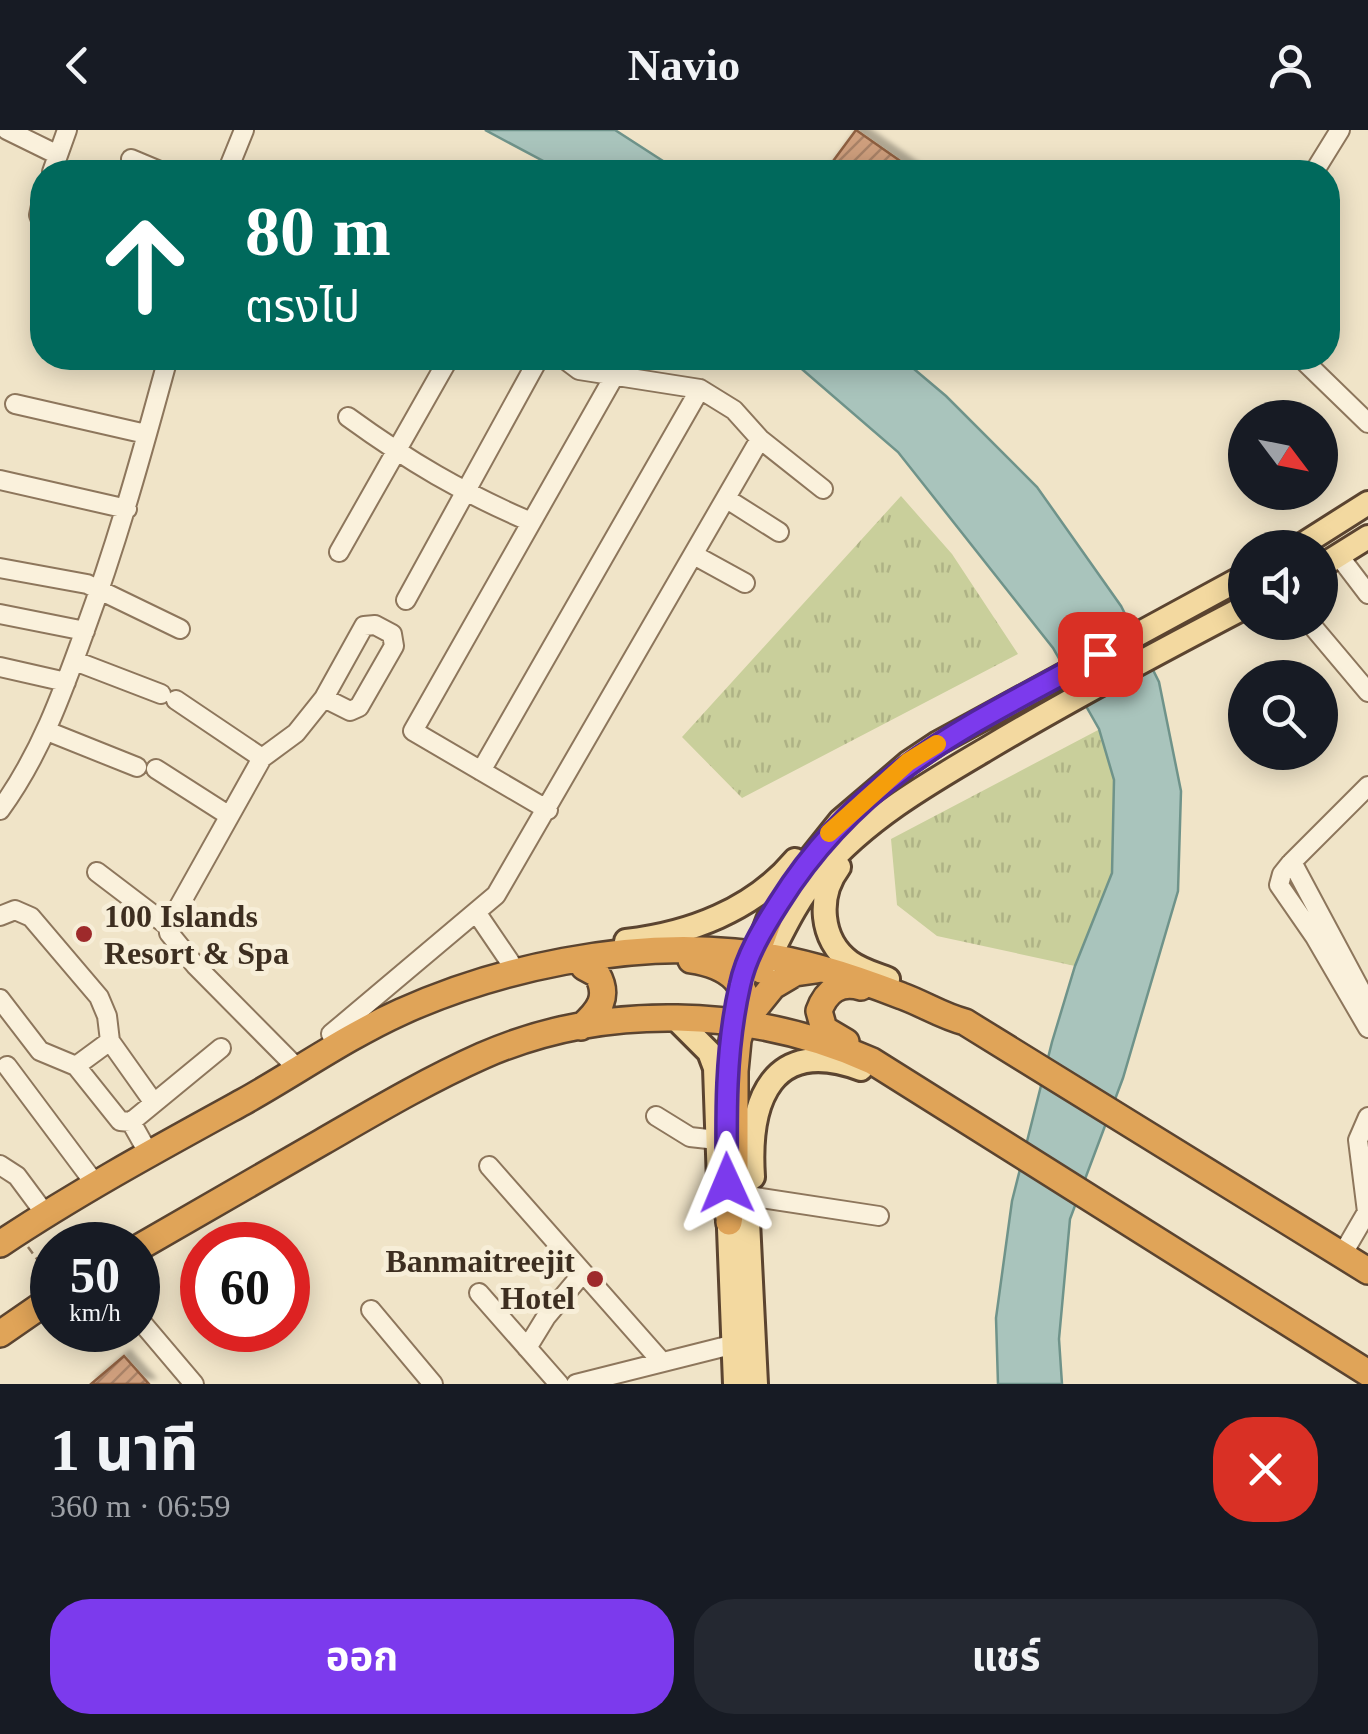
<!DOCTYPE html>
<html lang="th">
<head>
<meta charset="utf-8">
<style>
  body { margin:0; font-family:"Times New Roman","Noto Sans Thai",serif; background:#242831; color:#f1f3f6; height:100vh; display:flex; flex-direction:column; font-size:38px; white-space:nowrap }
  * { box-sizing:border-box; margin:0 }
  p { font-size:32px; color:#9ea1a6 }
  .icon { flex:none; width:55px; height:55px; fill:none; stroke:currentColor; stroke-width:2; stroke-linecap:round; stroke-linejoin:round }
  .map { position:relative; height:1254px; overflow:hidden }
  .drawer { display:flex; flex-direction:column; background:#171b24; flex:1 }
  .drawer>* { flex:none }
  .top-card { position:absolute; left:30px; top:30px; width:1310px; height:210px; border-radius:40px; box-shadow:0 5px 25px #0003; background:#00695c; color:#fff; overflow:hidden }
  .needle { width:65px; rotate:122deg }
  .fabs { position:absolute; left:1228px; top:270px; display:grid; gap:20px }
  .fabs a { display:grid; place-items:center; width:110px; height:110px; border-radius:50%; background:#171b24; box-shadow:0 5px 25px #0003; font-size:50px }
  .speed { position:absolute; left:30px; top:1092px; display:flex; gap:20px; font-size:50px; font-weight:700; text-align:center }
  .speed>* { display:grid; place-content:center; width:130px; height:130px; border-radius:50%; background:#171b24; box-shadow:0 5px 25px #0003; line-height:1 }
  .speed small { font-size:25px; font-weight:400 }
  .speed .limit { border:15px solid #d22; background:#fff; color:#111 }
  .pin { position:absolute; display:grid; place-items:center; width:85px; height:85px; color:#fff; margin:-42px; border-radius:20px; box-shadow:0 5px 15px #0006 }
  .me { position:absolute; width:110px; margin:-55px; rotate:359deg; stroke-linejoin:round; filter:drop-shadow(0 0 8px #0008) }
  .turn { display:flex; align-items:center; gap:35px; height:210px; padding:0 50px; font-size:45px }
  .turn .icon { width:130px; height:130px; stroke-width:2.5 }
  .turn b { display:block; font-size:70px; line-height:85px }
  .round { display:grid; place-items:center; flex:none; width:105px; height:105px; border-radius:40px; background:#242831 }
  .headline { display:flex; align-items:center; justify-content:space-between; height:170px; padding:0 50px }
  h1 { font-size:60px; font-weight:700; line-height:75px }
  .button { display:flex; gap:20px; margin-top:auto; padding:20px 50px }
  .button a { flex:1; height:115px; border-radius:40px; background:#7c3aed; color:#fff; font-size:40px; font-weight:700; line-height:115px; text-align:center }
  .button a+a { background:#242831; color:#f1f3f6 }
  header { display:flex; justify-content:space-between; align-items:center; height:130px; padding:0 50px; background:#171b24; font-size:45px; font-weight:700 }
  .map>svg:first-child { display:block }
  .grass { fill:url(#grass-tufts) }
  .water { fill:#a9c4bc; stroke:#6f938a; stroke-width:2.5 }
  .building { fill:url(#building-hatch); stroke:#8d5f41; stroke-width:2.5; filter:url(#shadow) }
  .lines { fill:none; stroke-linecap:round; stroke-linejoin:round }
  .minor-casing { stroke:#8d765c; stroke-width:22 }
  .major-casing { stroke:#5b4430; stroke-width:28 }
  .highway-casing { stroke:#5b4430; stroke-width:30 }
  .path { stroke:#8d765c; stroke-width:2.5; stroke-dasharray:8 5; stroke-linecap:butt }
  .minor { stroke:#faf1dc; stroke-width:18 }
  .major { stroke:#f3d9a0; stroke-width:22 }
  .highway { stroke:#e0a458; stroke-width:25 }
  .route-casing { stroke:#51269a; stroke-width:25 }
  .route { stroke:#7c3aed; stroke-width:18 }
  .slow { stroke:#f59e0b; stroke-width:18 }
  .poi-dot { fill:#9e2a2b; stroke:#f7eed8; stroke-width:4 }
  .labels { text-anchor:middle; dominant-baseline:central; stroke-width:10; stroke-linejoin:round; paint-order:stroke }
  .poi-label { font-size:32px; font-weight:bold; fill:#3d2e20; stroke:#f7eed8; text-anchor:start }
</style>
</head>
<body>
<header><svg class="icon" aria-label="back" viewBox="0 0 24 24"><path d="M15 5l-7 7 7 7"/></svg>Navio<svg class="icon" aria-label="person" viewBox="0 0 24 24"><circle cx="12" cy="8" r="4"/><path d="M4 21q1-7 8-7t8 7"/></svg></header>
<div class="map">
<svg width="1368" height="1254" viewBox="0 0 1368 1254">
  <defs>
    <pattern id="grass-tufts" width="24" height="20" patternUnits="userSpaceOnUse" patternTransform="scale(2.5)"><rect width="24" height="20" fill="#c9cf9b"/><path d="M3 7l-1-3M5 7V3M7 7l1-3M15 17l-1-3M17 17v-4M19 17l1-3" fill="none" stroke="#aeb285"/></pattern>
    <pattern id="building-hatch" width="6" height="6" patternUnits="userSpaceOnUse" patternTransform="scale(2.5)"><rect width="6" height="6" fill="#cf9f7d"/><path d="M-1 1l2-2M0 6l6-6M5 7l2-2" fill="none" stroke="#a98266"/></pattern>
    <filter id="shadow"><feDropShadow dx="6" dy="-6" stdDeviation="2.5" flood-color="#0004"/></filter>
  </defs>
  <rect width="100%" height="100%" fill="#f0e4c8"/>
  <path class="grass" d="M901,366l51,58 66,100 -276,144 -60,-61z
    M1100,599l14,51 -2,93 -37,93 -138,-30 -40,-31 -6,-66z"/>
  <path class="water" d="M485,0h130l65,42h-116z
    M789,228h112l45,38 91,91 84,119 38,76 22,109 -3,100 -55,187 -53,141 -11,120 3,45h-64l-2,-66 16,-117 40,-159 23,-76 37,-93 2,-93 -15,-51 -46,-81 -155,-196z"/>
  <path class="building" d="M856,0l60,42h-91z
    M124,1226l25,28h-58z"/>
  <g class="lines">
    <g class="minor-casing">
      <path id="minor" d="M7,0l51,25
        M131,29l31,13
        M52,42l15,-42
        M227,42l17,-42
        M1314,42l26,-42
        M42,71l-3,14 3,8
        M563,228l16,12 121,19 34,21 26,29 63,50
        M1301,228l67,65
        M15,274l131,30
        M348,287c62,45 113,75 183,105
        M0,350l127,29
        M727,369l52,33
        M339,422l110,-194
        M694,425l51,28
        M1339,426l29,38
        M0,438l87,16 93,45
        M406,470l133,-242
        M0,484l85,17
        M1309,492l59,70
        M75,531l86,33
        M0,537l66,15
        M176,570l86,58
        M47,601l90,36
        M156,639l72,46
        M481,641l219,-382
        M1368,656l-78,78 -8,10 -3,11 36,52 53,91
        M0,680c40,-55 62,-116 85,-180 33,-90 58,-180 83,-272
        M548,680l-135,-79 203,-358
        M1292,732l76,142
        M97,742l71,54
        M476,782l34,50
        M0,786l15,-6 16,7 68,80 8,19 3,25 44,62
        M0,869l40,52 36,15 44,55 11,1
        M340,916l-9,-12 165,-139 264,-456
        M7,936l89,119
        M76,936l34,-25
        M299,940l-103,-104 -27,-33 -1,-7 94,-168 34,-25 28,-35 26,13 9,-4 35,-61 -2,-12 -17,-9 -11,1 -40,72
        M656,986l34,21 27,3
        M149,1024l-18,-32 90,-74
        M0,1035l17,11 29,39
        M489,1036l173,196
        M755,1067l124,19
        M1342,1125l25,-43 -9,-72 10,-23
        M479,1163l80,91
        M371,1180l62,74
        M138,1188l56,66
        M527,1218l19,-31 36,-43
        M576,1254l159,-40"/>
    </g>
    <g class="major-casing">
      <path id="major" d="M1297,418l71,-45
        M1320,437l48,-30
        M839,737c-22,29 -19,73 11,95 11,8 25,12 38,17
        M626,811c63,-7 127,-31 169,-81
        M763,840c17,-33 33,-70 58,-98 44,-52 106,-88 164,-122 85,-51 172,-97 260,-143
        M675,888l34,34 6,16 4,114 9,37
        M731,911l16,-79 53,-91 40,-50 68,-58 30,-20 307,-167
        M745,1030l11,224
        M753,1047c-5,-77 19,-141 108,-108
        M728,1073l7,181"/>
    </g>
    <g class="highway-casing">
      <path id="highway" d="M691,830c40,6 57,23 61,65
        M761,840l-2,-23 10,-27
        M581,897c18,-16 29,-30 16,-53l-13,-7
        M846,912l-22,-13 -5,-18c7,-20 21,-30 42,-24
        M729,1092l6,-37v-114l3,-31 5,-17 30,-37 22,-13 21,-3
        M0,1114c78,-52 161,-97 243,-142 52,-29 103,-65 158,-90 97,-44 226,-71 333,-60 58,5 114,23 168,44 22,8 40,20 63,26l403,249
        M138,1118c61,-35 122,-70 184,-106 52,-30 104,-61 160,-86 123,-54 268,-49 390,5l496,312
        M0,1204l52,-36"/>
    </g>
    <path class="path" d="M28,1117l24,32"/>
    <use href="#minor" class="minor"/>
    <use href="#major" class="major"/>
    <use href="#highway" class="highway"/>
  </g>
  <g class="lines">
    <g class="route-casing">
      <path id="route" d="M727,1053c-1,-66 -2,-133 13,-198 6,-29 23,-57 39,-82 82,-131 191,-178 321,-249"/>
    </g>
    <use href="#route" class="route"/>
    <path class="slow" d="M829,703l79,-71 29,-18"/>
  </g>
  <g class="poi-dot">
    <circle cx="84" cy="804" r="10"/>
    <circle cx="595" cy="1149" r="10"/>
  </g>
  <g class="labels">
    <g class="poi-label">
      <text x="104" y="786">100 Islands<tspan x="104" dy="37">Resort &amp; Spa</tspan></text>
      <text x="575" y="1131" text-anchor="end">Banmaitreejit<tspan x="575" dy="37">Hotel</tspan></text>
    </g>
  </g>
</svg>
<div class="fabs">
<a><svg class="needle" viewBox="-14 -14 28 28"><path d="M0-13l5 13h-10z" fill="#e53935"/><path d="M0 13l5-13h-10z" fill="#9ea1a6"/></svg></a>
<a><svg class="icon" aria-label="sound" viewBox="0 0 24 24"><path d="M4 9h4l5-4v14l-5-4H4zM17 9q2 3 0 6"/></svg></a>
<a><svg class="icon" aria-label="search" viewBox="0 0 24 24"><circle cx="10" cy="10" r="6"/><path d="M15 15l6 6"/></svg></a>
</div>
<div class="speed"><div>50<small>km/h</small></div><div class="limit">60</div></div>
<div class="pin" style="left:1100px;top:524px;background:#d93025"><svg class="icon" aria-label="arrive" viewBox="0 0 24 24"><path d="M6 21V4h12l-3 4 3 4H6"/></svg></div>
<svg class="me" style="left:727px;top:1053px" viewBox="-20 -20 40 40"><path d="M0-17L14 15 0 8-14 15z" fill="#7c3aed" stroke="#fff" stroke-width="4"/></svg>
<div class="top-card">
<div class="turn"><svg class="icon" aria-label="ahead" viewBox="0 0 24 24"><path d="M12 20V5M6 11l6-6 6 6"/></svg><div><b>80 m</b>ตรงไป</div></div>
</div>
</div>
<section class="drawer">
<div class="headline"><div><h1>1 นาที</h1><p>360 m · 06:59</p></div><a class="round" style="background:#d93025;color:#fff"><svg class="icon" aria-label="close" viewBox="0 0 24 24"><path d="M6 6l12 12M18 6L6 18"/></svg></a></div>
<div class="button"><a>ออก</a><a>แชร์</a></div>
</section>
</body>
</html>
